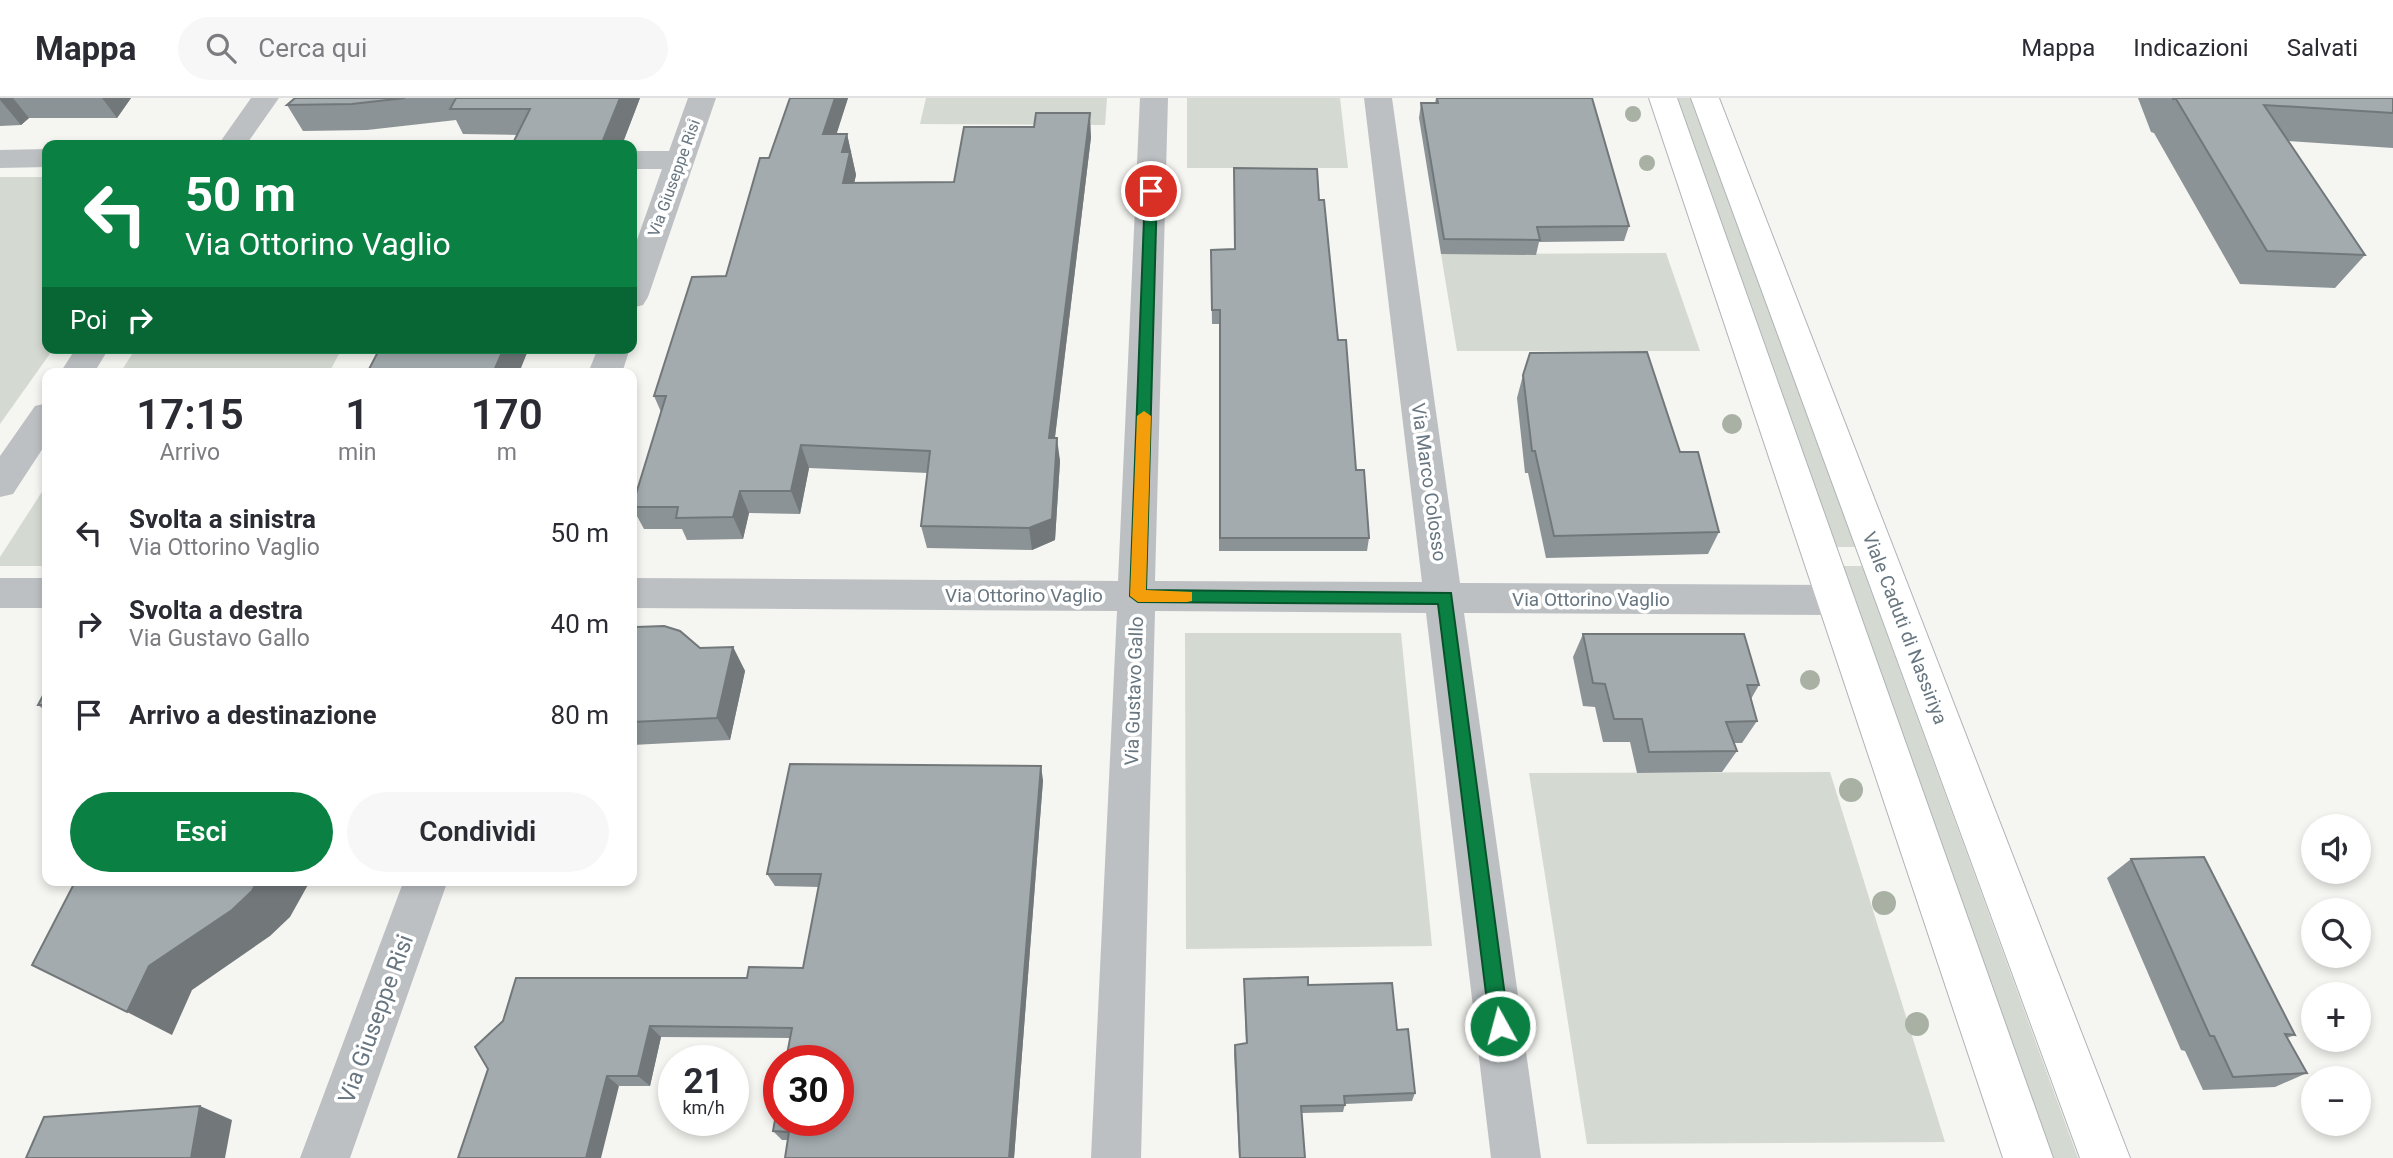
<!DOCTYPE html>
<html lang="it">
<head>
<meta charset="utf-8">
<style>
  body { margin:0; font-family:Roboto,sans-serif; background:#f7f7f7; color:#2b2b33; height:100vh; display:flex; flex-direction:column; font-size:26px; white-space:nowrap }
  * { box-sizing:border-box; margin:0 }
  p { font-size:23px; color:#7c7c81 }
  .icon { flex:none; width:38px; height:38px; fill:none; stroke:currentColor; stroke-width:2; stroke-linecap:round; stroke-linejoin:round }
  .map { position:relative; flex:1; overflow:hidden }
  .sheet { position:absolute; left:42px; top:270px; width:595px; height:518px; display:flex; flex-direction:column; background:#fff; border-radius:14px; box-shadow:0 4px 10px #0003 }
  .sheet>* { flex:none }
  .top-card { position:absolute; left:42px; top:42px; width:595px; height:214px; border-radius:14px; box-shadow:0 4px 10px #0003; background:#0b8043; color:#fff; overflow:hidden }
  .fabs { position:absolute; left:2301px; top:716px; display:grid; gap:14px }
  .fabs a { display:grid; place-items:center; width:70px; height:70px; border-radius:50%; background:#fff; box-shadow:0 4px 10px #0003; font-size:35px }
  .speed { position:absolute; left:658px; top:947px; display:flex; gap:14px; font-size:35px; font-weight:700; text-align:center }
  .speed>* { display:grid; place-content:center; width:91px; height:91px; border-radius:50%; background:#fff; box-shadow:0 4px 10px #0003; line-height:1 }
  .speed small { font-size:18px; font-weight:400 }
  .speed .limit { border:10px solid #d22; background:#fff; color:#111 }
  .pin { position:absolute; display:grid; place-items:center; width:60px; height:60px; color:#fff; margin:-30px; border:4px solid #fff; border-radius:50%; box-shadow:0 2px 7px #0007 }
  .me { position:absolute; width:77px; margin:-38px; rotate:353deg; stroke-linejoin:round; filter:drop-shadow(0 0 5px #0008) }
  .turn { display:flex; align-items:center; gap:24px; height:147px; padding:0 28px; font-size:32px }
  .turn .icon { width:91px; height:91px; stroke-width:2.5 }
  .turn b { display:block; font-size:49px; line-height:60px }
  .then { display:flex; align-items:center; height:66px; padding:0 28px; background:#0003; gap:14px; font-size:26px }
  .eta { display:flex; justify-content:space-evenly; align-items:center; height:119px; text-align:center }
  .eta b { font-size:42px; font-weight:600; line-height:49px }
  .action { display:flex; gap:14px; margin-top:auto; padding:14px 28px }
  .action a { flex:1; height:80px; border-radius:42px; background:#0b8043; color:#fff; font-size:28px; font-weight:600; line-height:80px; text-align:center }
  .action a+a { background:#f7f7f7; color:#2b2b33 }
  ul { padding:0; list-style:none }
  li { display:flex; align-items:center; gap:21px; height:91px; padding:0 28px }
  li div { flex:1 }
  li b { display:block; font-size:26px }
  li em { font-style:normal }
  header { display:flex; align-items:center; gap:42px; box-sizing:border-box; height:98px; padding:0 35px; background:#fff; border-bottom:2px solid #e1e1e2 }
  header strong { font-size:33px }
  nav { display:flex; gap:38px; margin-inline-start:auto; font-size:24px }
  .search { width:490px; height:63px; background:#f7f7f7; display:flex; align-items:center; gap:18px; box-sizing:border-box; padding:0 24px; border-radius:38px; color:#7c7c81; font-size:26px }
  .map>svg:first-child { display:block }
  .green { fill:#d4d9d1 }
  .lines { fill:none; stroke-linecap:round; stroke-linejoin:round }
  .secondary-casing { stroke:#afb4b8; stroke-width:2 }
  .street { fill:#bcc0c3; fill-rule:evenodd }
  .secondary { fill:#fff; fill-rule:evenodd }
  .tree { fill:#a9b0a4 }
  .wall { fill:#8c9396 }
  .shaded-wall { fill:#72787a }
  .building { fill:#a3abaf; stroke:#72787a; stroke-width:2 }
  .route { fill:#0b8043; stroke:#07532c; stroke-width:2 }
  .slow { fill:#f59e0b }
  .labels { text-anchor:middle; dominant-baseline:central; stroke-width:7; stroke-linejoin:round; paint-order:stroke }
  .far-street-label { font-size:16px; fill:#677680; stroke:#fff }
  .street-label { font-size:19px; fill:#677680; stroke:#fff }
  .near-street-label { font-size:23px; fill:#677680; stroke:#fff }
</style>
</head>
<body>
<header>
<strong>Mappa</strong>
<div class="search"><svg class="icon" aria-label="search" viewBox="0 0 24 24"><circle cx="10" cy="10" r="6"/><path d="M15 15l6 6"/></svg>Cerca qui</div>
<nav><a>Mappa</a><a>Indicazioni</a><a>Salvati</a></nav>
</header>
<div class="map">
<svg width="2393" height="1060" viewBox="0 0 2393 1060">
  <rect width="100%" height="100%" fill="#f5f5f1"/>
  <path class="green" d="M926,0h181l-2,27 -185,-1z
    M1187,0h153l8,70h-161z
    M1676,0h16l165,449h-21z
    M0,79h47v171h7l-54,76z
    M1666,155l34,98h-243l-16,-97z
    M136,250h206l-13,25h-209z
    M47,386v82h-47v-9z
    M1842,468h20l216,592h-26z
    M1185,535h216l31,313 -246,3z
    M1830,674l115,370 -358,2 -58,-371z"/>
  <g class="lines">
    <g class="secondary-casing">
      <path id="secondary" d="M1649,0h28l376,1060h-50z
        M1691,0h28l411,1060h-50z"/>
    </g>
    <path class="street" d="M251,0h28l-33,47h-28z
      M688,0h28l-68,199 -5,8 -11,3v-54l30,-85h-30v-18h37z
      M1140,0h28l-13,483 267,1 -58,-484h28l68,485 377,2 13,4 6,11 -6,11 -13,4 -373,-2 77,545h-50l-65,-545 -271,-2 -14,547h-50l26,-547 -485,-3v-30l486,3z
      M47,51v18l-47,1v-18z
      M76,250h33l-15,25h-34z
      M598,250h32l-8,25h-34z
      M47,305v39l-34,52 -13,3v-41l35,-50z
      M0,480h47v30h-47z
      M404,782h44l-98,278h-50z"/>
    <use href="#secondary" class="secondary"/>
  </g>
  <g class="tree">
    <circle cx="1633" cy="16" r="8"/>
    <circle cx="1647" cy="65" r="8"/>
    <circle cx="1732" cy="326" r="10"/>
    <circle cx="1810" cy="582" r="10"/>
    <circle cx="1851" cy="692" r="12"/>
    <circle cx="1884" cy="805" r="12"/>
    <circle cx="1917" cy="926" r="12"/>
  </g>
  <path class="wall" d="M0,0h131l-14,20h-88l-8,7 -21,1z
    M295,0h345l-18,47h-110l5,-10 -54,-1 -7,-14 -89,10 -64,1 -16,-26z
    M790,0h58l-12,36h11l9,41 -2,8 100,-1 137,-45 -36,301 5,23 -5,79 -23,10 -105,-2 -6,-22 7,-53 -119,-5 -9,46 -51,-1 -6,26 -56,1 -5,-11h-38l-12,-22 29,-95 -7,-16 72,-120 43,-118z
    M1436,0h156l37,128 -5,15 -85,1 -3,13 -95,-1 -22,-136 2,-15h14z
    M2138,0h255v50l-105,-7 77,114 -30,33 -95,-4 -86,-151 -3,-1z
    M1319,102l37,270 13,68 -2,13h-148v-227h-7l-1,-74 23,-1z
    M1523,277l157,77 39,80 -11,22 -162,4 -18,-85h-3l-8,-75z
    M632,531l68,19 33,-1 12,24 -15,69 -98,5z
    M1583,536l176,51 -8,14 6,22 -15,22h-8l3,8 -15,21 -85,1 -7,-31h-27l-8,-35 -12,-1 -10,-49z
    M47,590v24l-9,-7z
    M1043,682l-29,378h-229l3,-18h-6l-9,-9 17,-93 -129,-1 -11,49h-31l-116,-65 300,-53 16,-81 -44,-1 -8,-12z
    M2131,761l164,176 -8,3 20,35 -32,14 -72,3 -18,-39 -4,-1 -74,-172z
    M1244,881l64,6 89,45 18,63 -3,8 -67,3 -2,8 -41,1 3,45h-66l-5,-105 1,-8 11,-2 -2,-55z"/>
  <path class="shaded-wall" d="M0,0h13l16,20 -8,7 -21,-25z
    M102,0h29l-14,20z
    M620,0h20l-18,47h-21z
    M835,0h13l-19,60 -6,-24z
    M1090,15l1,24 -39,324 -3,-23z
    M847,36l9,41 -7,31 -6,-23 -1,-31z
    M504,250h25l-10,25h-26z
    M1057,340l3,23 -5,79 -23,10 -3,-22z
    M801,347l8,23 -9,46 -9,-23z
    M740,393l9,22 -6,26 -10,-22z
    M733,549l12,24 -15,69 -13,-22z
    M1041,668l2,14 -29,378h-5z
    M258,782h51v3l-19,34 -20,19 -78,54 -20,45 -45,-23 22,-46z
    M650,928l11,11 -11,49 -12,-10z
    M607,978l12,10 -18,72h-15z
    M200,1008l32,14 -7,38h-34z"/>
  <path class="building" d="M295,0h110l-53,6 -65,1z
    M456,0h164l-19,47h-89l18,-36h-80z
    M790,0h45l-12,36h24l-5,18h8l-7,31 111,-1 10,-55h70l2,-14h54l-41,325h8l-5,81 -23,9 -108,-2 9,-75 -129,-6 -10,46h-51l-7,26 -57,1 2,-11h-46l34,-111h-12l38,-119 34,-1 34,-118h9z
    M1437,0h155l37,128 -92,1 3,13 -96,-1 -23,-136h17z
    M2173,0h220v15l-129,-8 101,150 -98,-4 -91,-152h-3z
    M1234,70l83,1 2,31h5l14,140h8l10,130h8l5,68h-149v-228h-8l-1,-60 24,-1z
    M380,250h124l-11,25h-126z
    M1647,254l33,100h18l21,80 -165,4 -19,-85h-3l-9,-76 7,-22z
    M664,528l16,5 20,17 33,-1 -16,71 -85,4v-93l4,-2z
    M1583,536h161l15,51h-12l10,36 -31,1 11,29 -88,1 -7,-33h-28l-9,-35 -12,-1z
    M47,590v17h-9z
    M790,666l251,2 -32,392h-224l4,-26 -16,-1 6,-33v22h59v-60h-52l6,-32 -142,-2 -12,50h-31l-21,82h-128l30,-89 -13,-22 28,-26 13,-43h231l2,-11 54,1 18,-94h-54z
    M2204,759l91,178 -10,-1 22,39 -74,4 -19,-41h-4l-79,-177z
    M76,782h182l-6,11 -20,19 -83,56 -22,46 -95,-47z
    M1308,879v8l84,-2 5,47 11,-1 7,64 -71,3 1,9 -44,1 4,52h-65l-5,-113 12,-2 -3,-64z
    M200,1008l-9,52h-165l18,-41z"/>
  <path class="route" d="M1151,89l6,4 -11,399 305,3 58,433 -3,6 -6,3 -7,-3 -3,-6 -52,-422 -300,-2 -8,-6 15,-405z"/>
  <path class="slow" d="M1144,313l7,5 -5,174 46,2v9l-5,1h-49l-8,-6 7,-180z"/>
  <g class="labels">
    <g class="far-street-label">
      <text transform="translate(674 80) rotate(-70)">Via Giuseppe Risi</text>
    </g>
    <g class="street-label">
      <text transform="translate(1429 384) rotate(82)">Via Marco Colosso</text>
      <text x="1024" y="497">Via Ottorino Vaglio</text>
      <text x="1591" y="501">Via Ottorino Vaglio</text>
      <text transform="translate(1905 530) rotate(69)">Viale Caduti di Nassiriya</text>
      <text transform="translate(1134 593) rotate(-88)">Via Gustavo Gallo</text>
    </g>
    <g class="near-street-label">
      <text transform="translate(376 921) rotate(-70)">Via Giuseppe Risi</text>
    </g>
  </g>
</svg>
<div class="fabs">
<a><svg class="icon" aria-label="sound" viewBox="0 0 24 24"><path d="M4 9h4l5-4v14l-5-4H4zM17 9q2 3 0 6"/></svg></a>
<a><svg class="icon" aria-label="search" viewBox="0 0 24 24"><circle cx="10" cy="10" r="6"/><path d="M15 15l6 6"/></svg></a>
<a>+</a>
<a>−</a>
</div>
<div class="speed"><div>21<small>km/h</small></div><div class="limit">30</div></div>
<div class="pin" style="left:1151px;top:93px;background:#d93025"><svg class="icon" aria-label="arrive" viewBox="0 0 24 24"><path d="M6 21V4h12l-3 4 3 4H6"/></svg></div>
<svg class="me" style="left:1500px;top:928px" viewBox="-20 -20 40 40"><circle r="17" fill="#0b8043" stroke="#fff" stroke-width="3"/><path d="M0-11L8 9 0 5-8 9z" fill="#fff"/></svg>
<div class="top-card">
<div class="turn"><svg class="icon" aria-label="left" viewBox="0 0 24 24"><path d="M17 20v-9H6M10 6l-5 5 5 5"/></svg><div><b>50 m</b>Via Ottorino Vaglio</div></div>
<div class="then">Poi<svg class="icon" aria-label="right" viewBox="0 0 24 24"><path d="M7 20v-9h11M14 6l5 5-5 5"/></svg></div>
</div>
<section class="sheet">
<div class="eta">
<div><b>17:15</b><p>Arrivo</p></div>
<div><b>1</b><p>min</p></div>
<div><b>170</b><p>m</p></div>
</div>
<ul>
<li><svg class="icon" aria-label="left" viewBox="0 0 24 24"><path d="M17 20v-9H6M10 6l-5 5 5 5"/></svg><div><b>Svolta a sinistra</b><p>Via Ottorino Vaglio</p></div><em>50 m</em></li>
<li><svg class="icon" aria-label="right" viewBox="0 0 24 24"><path d="M7 20v-9h11M14 6l5 5-5 5"/></svg><div><b>Svolta a destra</b><p>Via Gustavo Gallo</p></div><em>40 m</em></li>
<li><svg class="icon" aria-label="arrive" viewBox="0 0 24 24"><path d="M6 21V4h12l-3 4 3 4H6"/></svg><div><b>Arrivo a destinazione</b></div><em>80 m</em></li>
</ul>
<div class="action"><a>Esci</a><a>Condividi</a></div>
</section>
</div>
</body>
</html>
